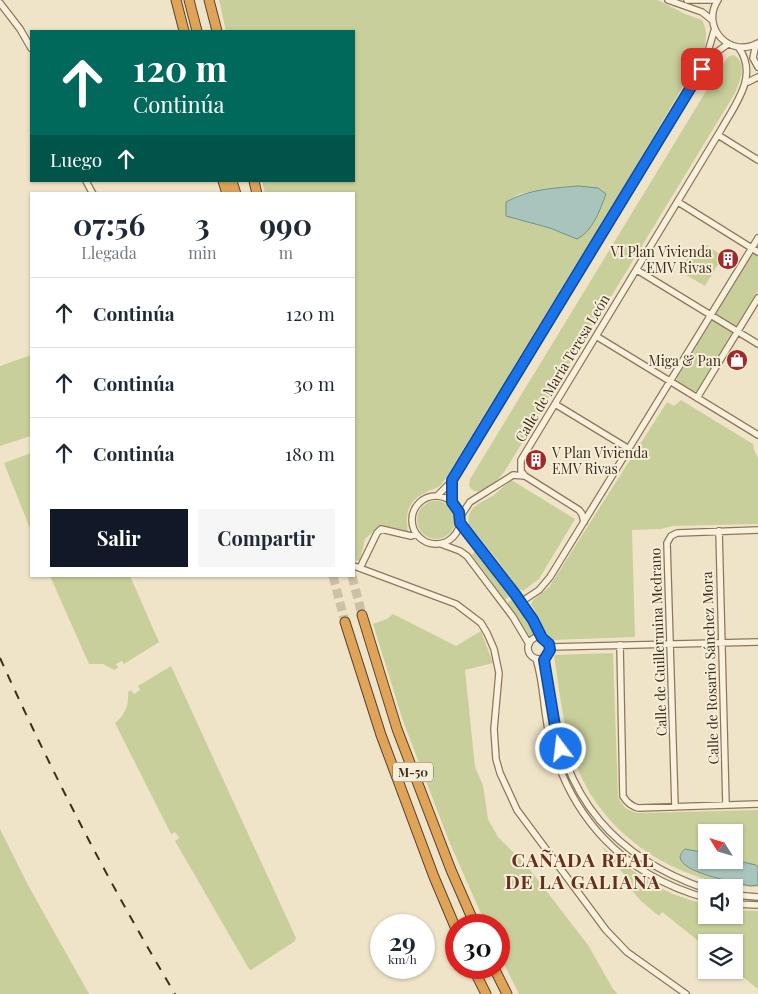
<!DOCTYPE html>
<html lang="es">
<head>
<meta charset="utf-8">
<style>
  body { margin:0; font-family:"Playfair Display",serif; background:#f6f6f7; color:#1f2937; height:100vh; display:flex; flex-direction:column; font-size:19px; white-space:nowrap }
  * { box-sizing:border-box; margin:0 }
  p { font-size:16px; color:#747a83 }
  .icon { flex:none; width:28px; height:28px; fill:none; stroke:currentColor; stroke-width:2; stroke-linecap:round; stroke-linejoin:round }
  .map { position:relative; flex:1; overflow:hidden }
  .panel { position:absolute; left:30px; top:192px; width:325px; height:385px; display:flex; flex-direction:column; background:#fff; border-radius:0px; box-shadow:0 1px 4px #0004 }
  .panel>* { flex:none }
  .hud { position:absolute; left:30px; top:30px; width:325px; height:152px; border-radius:0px; box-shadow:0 1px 4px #0004; background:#00695c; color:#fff; overflow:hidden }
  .needle { width:32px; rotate:307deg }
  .controls { position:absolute; left:698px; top:824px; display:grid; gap:10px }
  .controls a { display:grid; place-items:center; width:45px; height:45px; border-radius:0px; background:#fff; box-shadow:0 1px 4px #0004; font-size:25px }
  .speed { position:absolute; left:370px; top:914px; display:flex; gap:10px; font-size:25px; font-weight:700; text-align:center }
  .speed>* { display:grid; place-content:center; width:65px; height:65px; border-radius:50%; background:#fff; box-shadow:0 1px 4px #0004; line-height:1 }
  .speed small { font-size:12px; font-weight:400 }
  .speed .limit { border:8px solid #d22; background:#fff; color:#111 }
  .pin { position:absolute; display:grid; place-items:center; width:42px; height:42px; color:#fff; margin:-21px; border-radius:10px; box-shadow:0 2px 8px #0006 }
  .me { position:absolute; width:55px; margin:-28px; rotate:345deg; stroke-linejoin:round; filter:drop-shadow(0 0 4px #0008) }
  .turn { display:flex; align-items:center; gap:18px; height:105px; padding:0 20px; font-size:22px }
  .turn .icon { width:65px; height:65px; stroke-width:2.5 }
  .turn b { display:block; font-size:35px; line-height:42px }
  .then { display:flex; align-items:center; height:48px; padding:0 20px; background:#0003; gap:10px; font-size:19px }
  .eta { display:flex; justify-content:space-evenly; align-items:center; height:85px; text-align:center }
  .eta b { font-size:30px; font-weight:700; line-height:35px }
  .cta { display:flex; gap:10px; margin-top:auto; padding:10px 20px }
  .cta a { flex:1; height:58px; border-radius:0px; background:#111827; color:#fff; font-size:20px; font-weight:700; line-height:58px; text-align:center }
  .cta a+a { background:#f6f6f7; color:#1f2937 }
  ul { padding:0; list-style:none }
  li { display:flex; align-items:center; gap:15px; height:70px; padding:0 20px; border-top:1px solid #e0e1e3 }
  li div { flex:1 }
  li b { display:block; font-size:19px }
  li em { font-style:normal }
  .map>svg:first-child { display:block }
  .green { fill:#c9cf9b; fill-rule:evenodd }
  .water { fill:#a9c4bc; stroke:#6f938a }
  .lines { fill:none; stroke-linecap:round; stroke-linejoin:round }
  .highway-tunnel { stroke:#ccc0a6; stroke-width:9; stroke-dasharray:9 4.5; stroke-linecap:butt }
  .minor-casing { stroke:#8d765c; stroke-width:8 }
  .highway-casing { stroke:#5b4430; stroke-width:11 }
  .minor { stroke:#faf1dc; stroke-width:5.5 }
  .highway { stroke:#e0a458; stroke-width:9 }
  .rail { stroke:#3d2e20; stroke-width:2; stroke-dasharray:9 9; stroke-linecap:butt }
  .route-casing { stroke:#114b97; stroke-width:12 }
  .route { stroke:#1a73e8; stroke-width:9 }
  .labels { text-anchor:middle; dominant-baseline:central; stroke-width:4; stroke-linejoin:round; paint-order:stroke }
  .shield { fill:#f7eed8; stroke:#756857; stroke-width:1 }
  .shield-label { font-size:12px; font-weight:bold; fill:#3d2e20 }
  .poi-label { font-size:14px; fill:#3d2e20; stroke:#f7eed8; text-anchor:end }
  .street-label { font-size:14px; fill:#3d2e20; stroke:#f7eed8 }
  .district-label { font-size:19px; font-weight:bold; letter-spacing:1px; fill:#6b2e1e; stroke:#f7eed8 }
</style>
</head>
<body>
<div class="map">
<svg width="758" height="994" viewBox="0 0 758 994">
  <rect width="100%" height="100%" fill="#f0e4c8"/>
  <path class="green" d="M219,0h439l27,14 17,6c6,11 4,19 2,31l-71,120 -191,313c-5,5 -11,5 -17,9 -18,8 -20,22 -17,39l-14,-4 -12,-2 -5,2 -12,11 -5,21 -6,1v-367h-89l-3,-13h92v-150h-128zM551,188l26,51 -27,-11 -44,-13v-13l13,-8z
    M734,55c14,9 6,26 1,38l-230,378c-7,8 -26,31 -36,15l1,-7 252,-414 7,-9z
    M706,245l17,11 -18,30 -19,-11 4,-6 -7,-4 11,-17 7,4z
    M758,245v46l-61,100 -4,1 -16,-10v-4z
    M31,355v81l-31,10v-80z
    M681,400l72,44 1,6 4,8v66l-85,2 -12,3 -29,1 3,107 -83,3 -6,-7 -15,-29 2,-4 16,-13 118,-185 7,4z
    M31,453v78l-27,-68z
    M509,481h4l62,38 -36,60 -16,12 -5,-2 -20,-28 -29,-36c-4,-18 12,-22 25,-30 5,-4 10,-9 15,-14z
    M417 520a19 19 0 1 1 38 0a19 19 0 1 1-38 0Z
    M476,549l35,46 -6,5 -33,-45z
    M50,576h80l29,66 -35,22 -2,-3 -6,3 2,4 -4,2 -11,-6h-14z
    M513,599l13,16 11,19 -7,3 -23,-34z
    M393,614l63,32 25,-15 12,32 -28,7 10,97 8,18 5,34 10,18 29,29 61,79 25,44 5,5h-99l-20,-40v-29h-13l-37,-84 -46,-120 -30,-97 14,-5z
    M613,653l5,143c4,10 8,14 19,17l121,-3v77c-73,-1 -148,-45 -178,-113 -16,-37 -20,-79 -26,-119zM706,832h28v28h-28z
    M171,666l125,272 -1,3 -44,29 -2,-1 -74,-128 4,-3 -4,-6 -4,2 -56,-111c10,-8 14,-18 13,-31l3,-2 3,4 6,-4 -2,-4z
    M0,829l28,56 61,109h-89z
    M601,846c22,18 45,36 72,48 10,4 22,7 33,11v10h28v-5l24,1v78l-24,-19v-28h-28v5l-44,-35 -3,4 -18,-15 -14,-16 3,-3z"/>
  <path class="water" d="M579,186l19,2 8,6c-6,16 -13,37 -29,45l-27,-11 -44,-12v-14c23,-13 48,-14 73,-16z
    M685,849l21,4v7h28l22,5 2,2v18l-8,1c-10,-3 -90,-16 -65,-37z"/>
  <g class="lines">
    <path class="highway-tunnel" d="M333,576l12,46
      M352,576l10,39"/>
    <g class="minor-casing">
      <path id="minor" d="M668,0l34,12 10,8
        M687,0h25
        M718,0c-18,27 12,59 40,43
        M0,3l20,26 11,19
        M756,44l-3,14 5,9
        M705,62l9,-31
        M748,82l10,-5
        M718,135l40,25
        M86,181l7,13
        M678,202l80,50
        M637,270l121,74
        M596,336l162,99
        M697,398l61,-100
        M555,404l74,45
        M525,476l-4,-5v-11l201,-332c15,-26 36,-53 17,-80
        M412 520a24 24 0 1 1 48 0a24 24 0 1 1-48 0Z
        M437,496l16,-16 249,-411 12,-15 14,-10
        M452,502l1,-22
        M460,517l10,-15 43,-27 12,1 54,34 3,4 2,8
        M460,523c29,37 59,73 82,115
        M719,531l7,274
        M441,544l19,7 7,5 46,61 16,27
        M354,566l102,38 25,19 6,10 7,16 5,24 -5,56 2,30 4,14 17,37 89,120 21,22 59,42
        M360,568l17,-35 4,-4 30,7 5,-2
        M521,602l18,-12 11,-13 208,-339
        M528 648a11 11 0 1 1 22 0a11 11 0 1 1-22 0Z
        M620,645l3,151c4,7 8,10 15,12l120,-4
        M550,647l208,-5
        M545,657c0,15 4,31 6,46 14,96 63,154 155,186
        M536,659c8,24 7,50 13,75 20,83 74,141 157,164
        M675,807l-8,-264 4,-7 6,-3 81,-3
        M734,895l24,2
        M734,904l24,1"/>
    </g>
    <g class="highway-casing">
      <path id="highway" d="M176,0l8,31
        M189,0l8,31
        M209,0l8,31
        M223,181l4,13
        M232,181l4,13
        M254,181l3,13
        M362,615l35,114 54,141 24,55
        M345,622l36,113 53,142 22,52
        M473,968l13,26
        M494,968l13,26"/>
    </g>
    <use href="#minor" class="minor"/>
    <use href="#highway" class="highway"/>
    <path class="rail" d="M0,658c52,115 110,227 175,336"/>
  </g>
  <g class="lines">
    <g class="route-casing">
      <path id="route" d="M561,749l-5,-17 -12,-72 6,-10 -1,-6 -7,-6 -9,-18 -18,-26 -55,-71 -1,-11 -7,-10v-22l250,-411"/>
    </g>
    <use href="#route" class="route"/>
  </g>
  <defs>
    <g id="building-disc" transform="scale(1.125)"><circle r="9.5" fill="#9e2a2b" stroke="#f7eed8"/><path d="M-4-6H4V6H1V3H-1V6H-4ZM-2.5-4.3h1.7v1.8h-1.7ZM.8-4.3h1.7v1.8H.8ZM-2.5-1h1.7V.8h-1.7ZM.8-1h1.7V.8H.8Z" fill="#fff"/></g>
    <g id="shop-disc" transform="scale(1.125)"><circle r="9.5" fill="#9e2a2b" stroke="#f7eed8"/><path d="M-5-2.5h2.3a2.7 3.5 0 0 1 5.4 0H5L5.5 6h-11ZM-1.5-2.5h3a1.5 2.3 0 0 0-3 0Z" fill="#fff"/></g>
  </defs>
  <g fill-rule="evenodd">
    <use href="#building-disc" x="728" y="259"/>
    <use href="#shop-disc" x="737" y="360"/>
    <use href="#building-disc" x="536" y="460"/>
  </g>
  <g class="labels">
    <rect class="shield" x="393" y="762.5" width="40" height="19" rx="4"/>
    <g class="shield-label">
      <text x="413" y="772">M-50</text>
    </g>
    <g class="poi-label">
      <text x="712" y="251">VI Plan Vivienda<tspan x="712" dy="16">EMV Rivas</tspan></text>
      <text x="721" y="360">Miga &amp; Pan</text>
      <text x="552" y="452" text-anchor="start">V Plan Vivienda<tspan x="552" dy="16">EMV Rivas</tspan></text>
    </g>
    <g class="street-label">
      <text transform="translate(562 368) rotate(-59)">Calle de María Teresa León</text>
      <text transform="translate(658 642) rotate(-92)">Calle de Guillermina Medrano</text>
      <text transform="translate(710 668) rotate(-92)">Calle de Rosario Sánchez Mora</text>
    </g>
    <g class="district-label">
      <text x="583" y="859">CAÑADA REAL<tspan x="583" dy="22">DE LA GALIANA</tspan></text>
    </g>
  </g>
</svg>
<div class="controls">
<a><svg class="needle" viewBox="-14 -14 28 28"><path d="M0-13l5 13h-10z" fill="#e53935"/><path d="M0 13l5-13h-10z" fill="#747a83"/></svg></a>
<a><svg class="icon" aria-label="sound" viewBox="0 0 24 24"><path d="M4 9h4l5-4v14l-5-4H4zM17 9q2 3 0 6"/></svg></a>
<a><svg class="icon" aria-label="layers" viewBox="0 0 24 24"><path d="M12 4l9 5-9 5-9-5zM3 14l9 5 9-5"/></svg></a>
</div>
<div class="speed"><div>29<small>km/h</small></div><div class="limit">30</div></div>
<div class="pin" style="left:702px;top:69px;background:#d93025"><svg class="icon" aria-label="arrive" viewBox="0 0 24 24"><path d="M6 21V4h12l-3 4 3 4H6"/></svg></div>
<svg class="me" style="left:561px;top:749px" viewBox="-20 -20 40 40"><circle r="17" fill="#1a73e8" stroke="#fff" stroke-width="3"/><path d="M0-11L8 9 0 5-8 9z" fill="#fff"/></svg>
<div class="hud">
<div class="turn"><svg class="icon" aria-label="ahead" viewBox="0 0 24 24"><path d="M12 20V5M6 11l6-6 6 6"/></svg><div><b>120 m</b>Continúa</div></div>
<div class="then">Luego<svg class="icon" aria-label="ahead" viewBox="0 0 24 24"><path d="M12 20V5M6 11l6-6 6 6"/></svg></div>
</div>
<section class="panel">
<div class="eta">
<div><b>07:56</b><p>Llegada</p></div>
<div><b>3</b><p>min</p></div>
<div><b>990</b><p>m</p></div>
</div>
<ul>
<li><svg class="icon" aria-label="ahead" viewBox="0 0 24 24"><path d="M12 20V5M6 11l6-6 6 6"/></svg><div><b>Continúa</b></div><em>120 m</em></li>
<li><svg class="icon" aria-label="ahead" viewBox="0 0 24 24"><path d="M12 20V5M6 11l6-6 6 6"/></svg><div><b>Continúa</b></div><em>30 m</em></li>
<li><svg class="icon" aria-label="ahead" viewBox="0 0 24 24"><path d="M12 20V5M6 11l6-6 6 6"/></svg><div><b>Continúa</b></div><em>180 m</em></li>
</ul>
<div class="cta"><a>Salir</a><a>Compartir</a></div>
</section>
</div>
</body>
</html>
